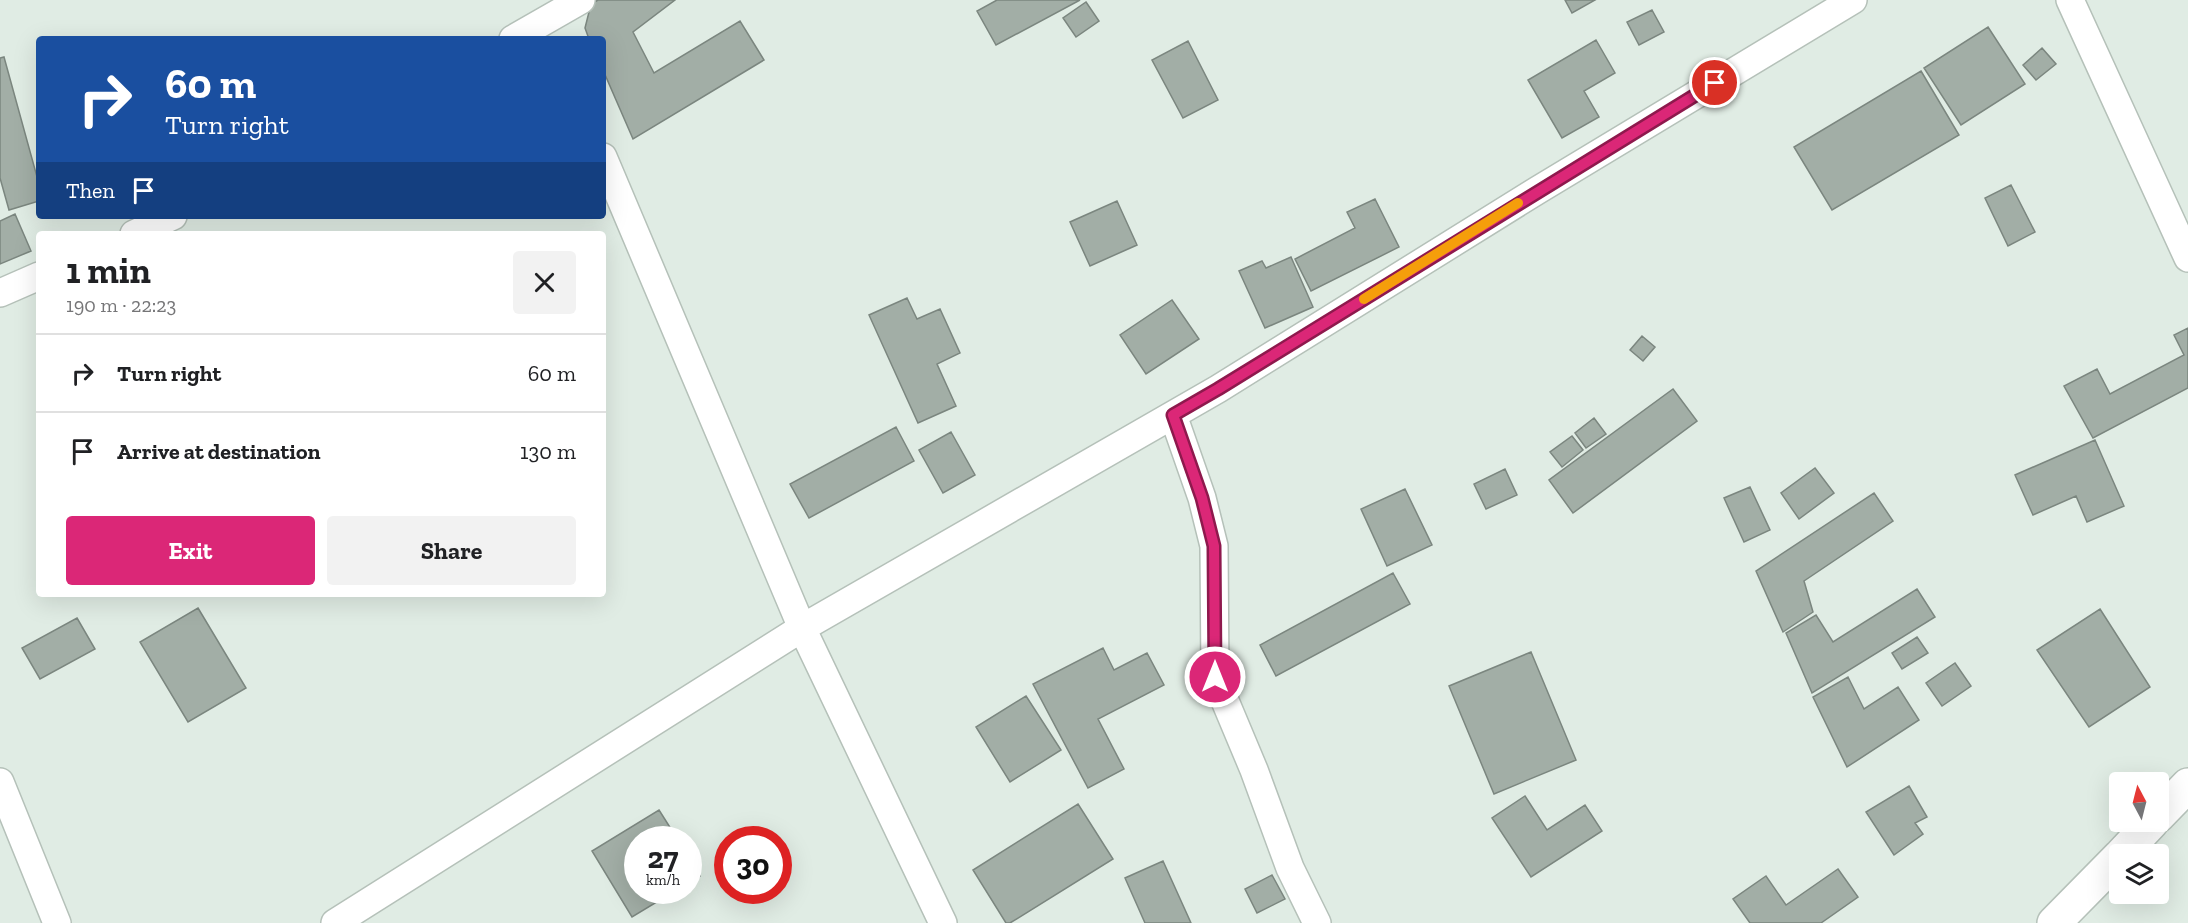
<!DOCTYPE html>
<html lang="en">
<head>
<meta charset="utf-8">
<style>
  body { margin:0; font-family:"Zilla Slab",serif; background:#f2f2f2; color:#202124; height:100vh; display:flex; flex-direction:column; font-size:22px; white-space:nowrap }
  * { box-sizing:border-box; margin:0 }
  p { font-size:20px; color:#757577 }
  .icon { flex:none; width:33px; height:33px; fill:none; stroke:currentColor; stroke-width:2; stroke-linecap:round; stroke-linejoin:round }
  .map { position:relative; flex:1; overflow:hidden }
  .panel { position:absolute; left:36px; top:231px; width:570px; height:366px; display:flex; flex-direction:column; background:#fff; border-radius:6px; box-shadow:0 6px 24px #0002 }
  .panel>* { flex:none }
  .banner { position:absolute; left:36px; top:36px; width:570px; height:183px; border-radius:6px; box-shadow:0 6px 24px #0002; background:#1a4fa0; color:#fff; overflow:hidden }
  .needle { width:39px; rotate:353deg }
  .fabs { position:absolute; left:2109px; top:772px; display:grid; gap:12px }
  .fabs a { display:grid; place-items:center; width:60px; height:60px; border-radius:6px; background:#fff; box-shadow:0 6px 24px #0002; font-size:30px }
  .speed { position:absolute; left:624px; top:826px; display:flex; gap:12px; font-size:30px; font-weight:700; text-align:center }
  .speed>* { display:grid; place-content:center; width:78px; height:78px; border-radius:50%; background:#fff; box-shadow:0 6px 24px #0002; line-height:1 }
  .speed small { font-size:15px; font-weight:400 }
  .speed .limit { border:9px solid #d22; background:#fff; color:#111 }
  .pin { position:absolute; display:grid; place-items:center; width:51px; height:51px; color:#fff; margin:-26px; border:3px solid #fff; border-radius:50%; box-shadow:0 2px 6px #0007 }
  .me { position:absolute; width:66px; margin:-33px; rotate:0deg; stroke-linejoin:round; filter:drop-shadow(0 0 4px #0008) }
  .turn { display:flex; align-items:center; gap:21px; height:126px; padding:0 30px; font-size:27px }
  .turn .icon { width:78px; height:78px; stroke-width:2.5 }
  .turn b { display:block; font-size:42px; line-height:51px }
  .then { display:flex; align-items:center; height:57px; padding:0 30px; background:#0003; gap:12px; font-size:22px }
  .round { display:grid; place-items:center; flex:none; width:63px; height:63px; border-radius:6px; background:#f2f2f2 }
  .head { display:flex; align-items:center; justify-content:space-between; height:102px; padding:0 30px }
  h1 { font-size:36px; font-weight:700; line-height:45px }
  .button { display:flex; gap:12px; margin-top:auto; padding:12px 30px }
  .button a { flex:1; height:69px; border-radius:6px; background:#db2777; color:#fff; font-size:24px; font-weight:700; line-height:69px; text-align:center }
  .button a+a { background:#f2f2f2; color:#202124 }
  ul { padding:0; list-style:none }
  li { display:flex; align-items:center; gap:18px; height:78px; padding:0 30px; border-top:2px solid #e0e0e0 }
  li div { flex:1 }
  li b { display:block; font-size:22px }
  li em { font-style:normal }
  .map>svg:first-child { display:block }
  .building { fill:#a2aea6; stroke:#7b867f; stroke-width:1.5 }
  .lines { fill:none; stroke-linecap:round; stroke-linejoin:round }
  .street-casing { stroke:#b5c1b9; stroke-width:30 }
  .secondary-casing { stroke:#b5c1b9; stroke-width:36 }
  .street { stroke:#fff; stroke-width:27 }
  .secondary { stroke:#fff; stroke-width:33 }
  .route-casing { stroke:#8e194d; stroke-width:15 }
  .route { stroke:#db2777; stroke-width:10 }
  .slow { stroke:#f59e0b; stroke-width:10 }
</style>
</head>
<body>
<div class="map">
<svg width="2188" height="923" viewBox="0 0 2188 923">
  <rect width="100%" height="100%" fill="#e0ece4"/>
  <path class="building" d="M598,0h77l-42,32 21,41 86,-52 24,39 -131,79 -30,-69v-31h-14l-4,-11 6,-24z
    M997,0h83l-84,45 -19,-34z
    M1565,0h30l-23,13z
    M1086,2l13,19 -23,16 -13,-19z
    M1652,10l12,22 -25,13 -12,-23z
    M1988,27l37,57 -64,41 -37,-57z
    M1596,40l19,33 -31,18 15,26 -37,21 -34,-58z
    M1188,41l30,59 -35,18 -31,-58z
    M2042,48l14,16 -20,16 -13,-15z
    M4,57l35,127v17l-30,9 -9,-32v-120z
    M1921,71l38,64 -127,75 -38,-63z
    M2011,185l24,47 -27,14 -23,-48z
    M1375,199l24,48 -88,44 -16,-32 60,-31 -8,-16z
    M1117,201l20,44 -47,21 -20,-44z
    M15,214l16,37 -31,13v-43z
    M1291,257l22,50 -48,21 -26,-57 23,-10 4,7z
    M907,298l10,21 23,-10 20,44 -23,11 19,42 -38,17 -49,-108z
    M1172,300l27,39 -53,35 -26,-39z
    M2188,328v60l-95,50 -29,-52 33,-17 13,25 74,-39 -10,-20z
    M1642,336l13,11 -12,14 -13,-11z
    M1673,389l24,32 -124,92 -24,-33z
    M1594,418l12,16 -20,14 -11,-15z
    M896,427l18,34 -105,57 -19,-34z
    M951,432l24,43 -32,18 -24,-43z
    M1572,436l11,14 -21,17 -12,-15z
    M2095,440l29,66 -37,16 -11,-26 -43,19 -18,-40z
    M1815,468l19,25 -35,26 -18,-26z
    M1505,469l12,26 -31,14 -12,-25z
    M1750,487l20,43 -26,12 -20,-44z
    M1405,489l27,56 -45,21 -26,-57z
    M1874,493l19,28 -89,60 9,31 -30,20 -27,-61z
    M1393,573l17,31 -134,72 -16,-31z
    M1917,589l18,28 -123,76 -26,-60 30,-18 17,27z
    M198,608l48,80 -58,34 -48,-80z
    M2100,609l50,78 -61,40 -52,-77z
    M77,618l18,31 -55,30 -18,-31z
    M1917,637l11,16 -26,16 -10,-16z
    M1103,648l11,22 33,-17 17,32 -66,34 26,50 -36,19 -55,-104z
    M1531,652l45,108 -82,34 -45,-108z
    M1955,663l16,23 -29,20 -16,-23z
    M1848,677l16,32 34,-22 21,33 -72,47 -34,-70z
    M1026,696l35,54 -51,32 -34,-55z
    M1909,786l18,31 -12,6 8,11 -29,21 -28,-43z
    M1525,796l22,34 38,-25 17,26 -71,46 -39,-59z
    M1078,804l35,55 -103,64h-4l-33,-53z
    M659,810l19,30h-40v51h37l-43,26 -40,-66z
    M688,858l12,18 -12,7z
    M1163,861l28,62h-46l-20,-45z
    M1838,869l20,28 -37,26h-71l-17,-24 33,-23 20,29z
    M1272,875l13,24 -28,14 -12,-24z"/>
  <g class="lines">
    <g class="street-casing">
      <path id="street" d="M2070,0l118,258
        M513,39l68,-39
        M134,234l39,-18
        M0,293l39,-17
        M1173,415l29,83 12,48 1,131 39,93 36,98 27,55
        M0,782l57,141
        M335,923l467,-295 -199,-471
        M943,923l-141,-295 416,-239 320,-199 315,-190"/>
    </g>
    <g class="secondary-casing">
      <path id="secondary" d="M2158,816l30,-31
        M2121,855l31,-33
        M2054,923l66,-67"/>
    </g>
    <use href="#street" class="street"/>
    <use href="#secondary" class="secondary"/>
  </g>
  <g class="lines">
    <g class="route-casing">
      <path id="route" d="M1215,677l-1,-131 -12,-48 -29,-83 45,-26 497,-306"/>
    </g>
    <use href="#route" class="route"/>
    <path class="slow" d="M1364,299l154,-96"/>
  </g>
</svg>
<div class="fabs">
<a><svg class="needle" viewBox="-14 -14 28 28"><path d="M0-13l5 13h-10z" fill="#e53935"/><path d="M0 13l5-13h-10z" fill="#757577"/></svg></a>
<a><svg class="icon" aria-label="layers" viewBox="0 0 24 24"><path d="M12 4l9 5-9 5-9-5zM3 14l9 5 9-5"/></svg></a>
</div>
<div class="speed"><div>27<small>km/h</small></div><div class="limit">30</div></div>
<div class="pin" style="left:1715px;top:83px;background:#d93025"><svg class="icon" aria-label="arrive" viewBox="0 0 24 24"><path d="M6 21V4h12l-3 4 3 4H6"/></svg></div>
<svg class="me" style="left:1215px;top:677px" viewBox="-20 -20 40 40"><circle r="17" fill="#db2777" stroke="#fff" stroke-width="3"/><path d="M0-11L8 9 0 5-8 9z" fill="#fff"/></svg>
<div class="banner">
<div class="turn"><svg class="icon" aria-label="right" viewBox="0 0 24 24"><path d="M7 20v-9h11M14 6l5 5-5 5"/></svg><div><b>60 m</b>Turn right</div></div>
<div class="then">Then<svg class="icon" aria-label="arrive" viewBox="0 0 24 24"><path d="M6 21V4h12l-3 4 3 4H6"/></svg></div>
</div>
<section class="panel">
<div class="head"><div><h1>1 min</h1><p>190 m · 22:23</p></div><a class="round"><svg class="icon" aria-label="close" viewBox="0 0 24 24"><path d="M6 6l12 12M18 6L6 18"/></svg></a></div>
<ul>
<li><svg class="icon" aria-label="right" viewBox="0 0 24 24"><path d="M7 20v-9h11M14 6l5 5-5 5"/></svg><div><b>Turn right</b></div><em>60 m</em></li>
<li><svg class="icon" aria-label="arrive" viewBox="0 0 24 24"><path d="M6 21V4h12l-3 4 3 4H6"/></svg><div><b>Arrive at destination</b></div><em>130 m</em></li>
</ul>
<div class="button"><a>Exit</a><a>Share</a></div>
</section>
</div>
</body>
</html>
